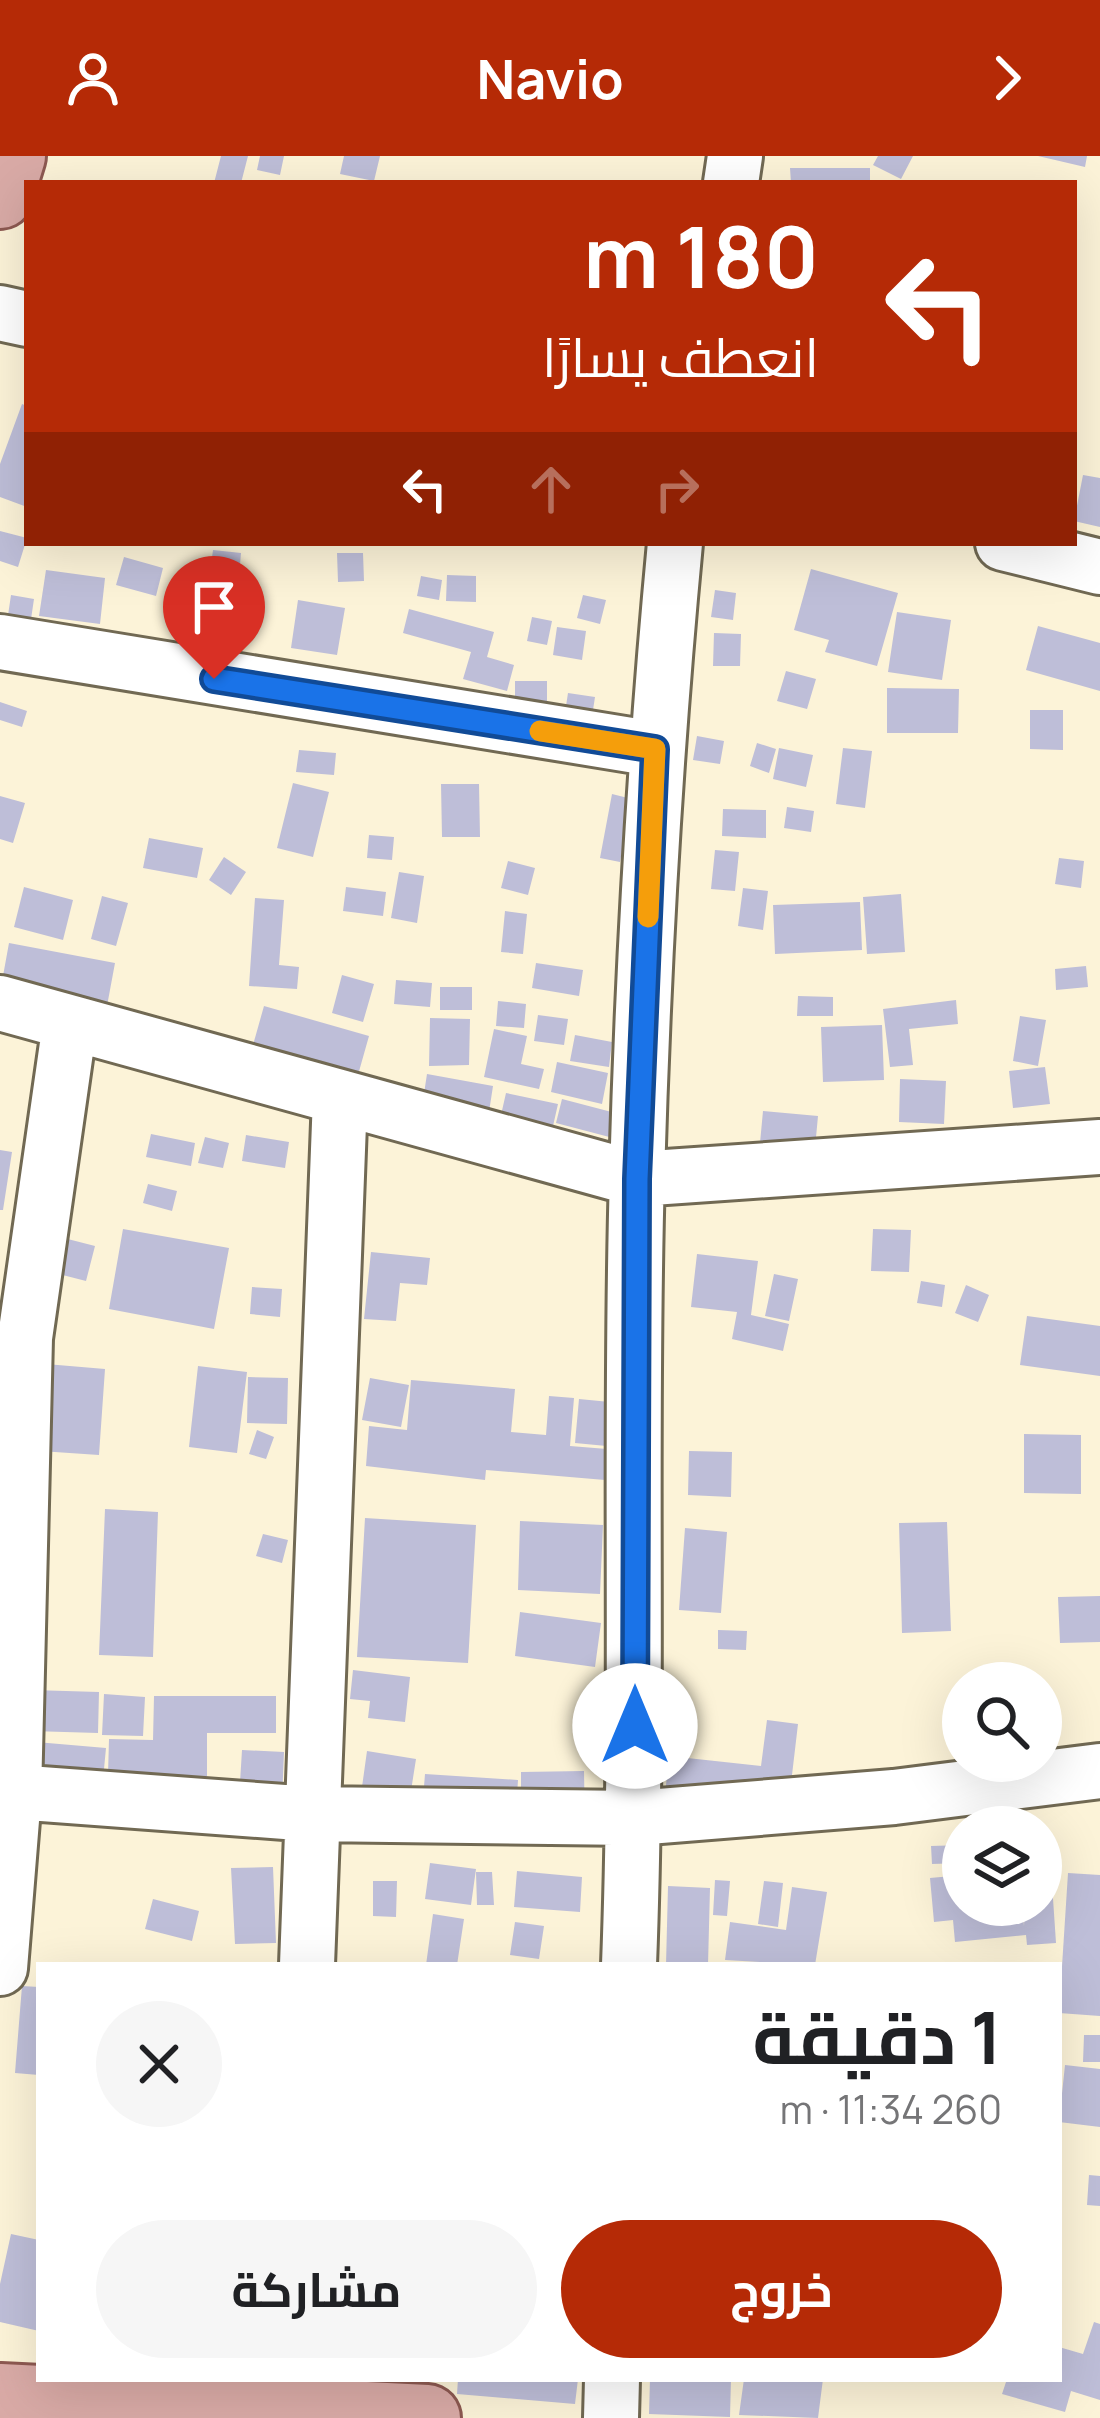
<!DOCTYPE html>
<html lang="ar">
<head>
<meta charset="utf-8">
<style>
  body { margin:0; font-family:Manrope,Cairo,sans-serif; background:#f6f6f6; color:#202124; direction:rtl; height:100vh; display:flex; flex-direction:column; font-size:45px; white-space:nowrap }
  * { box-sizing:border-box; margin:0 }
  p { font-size:39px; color:#757577 }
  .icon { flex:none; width:66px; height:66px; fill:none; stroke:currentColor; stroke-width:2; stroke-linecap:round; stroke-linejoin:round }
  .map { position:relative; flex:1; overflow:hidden; direction:ltr }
  .sheet { position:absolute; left:36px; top:1806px; width:1026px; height:420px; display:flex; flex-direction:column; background:#fff; border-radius:0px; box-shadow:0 12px 48px #0002; direction:rtl }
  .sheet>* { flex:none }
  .top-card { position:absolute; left:24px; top:24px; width:1053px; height:366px; border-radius:0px; box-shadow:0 12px 48px #0002; direction:rtl; background:#b52a06; color:#fff; overflow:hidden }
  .tools { position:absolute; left:942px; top:1506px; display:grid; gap:24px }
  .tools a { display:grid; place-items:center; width:120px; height:120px; border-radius:50%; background:#fff; box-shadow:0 12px 48px #0002; font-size:60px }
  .pin { position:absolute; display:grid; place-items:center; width:102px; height:102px; color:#fff; margin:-123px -51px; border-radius:50% 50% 50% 0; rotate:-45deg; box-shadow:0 0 12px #0007 }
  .pin .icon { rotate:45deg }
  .me { position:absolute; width:132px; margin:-66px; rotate:0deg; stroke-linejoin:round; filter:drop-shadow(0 0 9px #0008) }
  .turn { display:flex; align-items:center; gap:42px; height:252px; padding:0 60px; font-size:54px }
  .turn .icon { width:156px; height:156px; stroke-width:2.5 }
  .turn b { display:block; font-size:84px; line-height:102px }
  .lanes { display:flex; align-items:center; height:114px; padding:0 60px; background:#0003; justify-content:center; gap:60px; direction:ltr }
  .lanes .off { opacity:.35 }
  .round { display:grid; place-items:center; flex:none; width:126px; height:126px; border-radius:63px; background:#f6f6f6 }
  .headline { display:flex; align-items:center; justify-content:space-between; height:204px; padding:0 60px }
  h1 { font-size:72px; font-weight:700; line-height:90px }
  .cta { display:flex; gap:24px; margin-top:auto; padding:24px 60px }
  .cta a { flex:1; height:138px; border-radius:72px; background:#b52a06; color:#fff; font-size:48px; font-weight:700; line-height:138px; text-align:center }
  .cta a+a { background:#f6f6f6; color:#202124 }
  header { display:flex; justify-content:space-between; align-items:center; height:156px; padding:0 60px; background:#b52a06; color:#fff; font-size:54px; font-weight:700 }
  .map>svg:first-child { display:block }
  .building { fill:#bebed8 }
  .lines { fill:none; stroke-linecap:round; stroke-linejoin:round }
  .minor-casing { stroke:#716953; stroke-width:60 }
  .major-casing { stroke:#8d5951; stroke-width:72 }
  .minor { stroke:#fff; stroke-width:54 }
  .major { stroke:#d9aaa6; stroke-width:66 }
  .route-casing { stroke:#114b97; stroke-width:30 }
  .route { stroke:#1a73e8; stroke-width:21 }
  .slow { stroke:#f59e0b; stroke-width:21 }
</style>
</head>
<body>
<header><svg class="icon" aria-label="forward" viewBox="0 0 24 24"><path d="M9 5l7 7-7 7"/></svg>Navio<svg class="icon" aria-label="person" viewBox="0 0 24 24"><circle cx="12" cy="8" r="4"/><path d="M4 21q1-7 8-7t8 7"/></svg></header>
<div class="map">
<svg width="1100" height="2262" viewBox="0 0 1100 2262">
  <rect width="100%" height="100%" fill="#fcf3d8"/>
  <path class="building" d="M221,0h27l-7,27h-27z
    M260,0h24l-4,19 -23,-5z
    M344,0h36l-6,25 -34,-7z
    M878,0h35l-12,23 -28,-14z
    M1038,0h49l-2,11z
    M790,12h80v15h-79z
    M22,248l5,2v101l-27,-10v-33z
    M1083,319l17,3v49l-26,-6z
    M0,375l27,7 -9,29 -18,-6z
    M213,394l28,3 -2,23 -29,-4z
    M337,397h26l1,28 -26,1z
    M124,401l39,11 -7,28 -40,-11z
    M811,413l87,24 -21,73 -52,-14 4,-12 -35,-10z
    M46,414l59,8 -5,46 -61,-8z
    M447,419l29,1v26l-30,-1z
    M421,420l21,4 -3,20 -22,-4z
    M715,434l21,3 -3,27 -22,-3z
    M11,439l23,4 -4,27 -23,-4z
    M583,439l23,5 -6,24 -23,-6z
    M298,444l47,8 -8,47 -46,-7z
    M409,453l85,23 -7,25 27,8 -7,26 -44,-12 8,-27 -68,-19z
    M897,456l54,8 -9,60 -54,-8z
    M532,461l20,4 -5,24 -20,-4z
    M1038,470l62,17v48l-74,-21z
    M557,471l29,4 -4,29 -29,-5z
    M714,477l27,1 -1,32h-27z
    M786,515l30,8 -9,30 -30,-8z
    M515,525h32v27h-32z
    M887,532l72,1 -1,44h-71z
    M568,537l27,4 -4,26 -27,-4z
    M0,546l27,9 -5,16 -22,-7z
    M1030,554h33v40l-33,-1z
    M697,580l27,5 -4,23 -27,-4z
    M757,587l19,6 -7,24 -19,-7z
    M779,592l34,7 -7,32 -33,-8z
    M843,592l29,3 -7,57 -29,-4z
    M299,594l37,3 -2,22 -38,-3z
    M293,627l36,9 -16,65 -36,-9z
    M441,628h38l1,53h-38z
    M612,638l20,5 -12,63 -20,-4z
    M0,640l25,7 -12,40 -13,-4z
    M787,651l27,4 -3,21 -27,-4z
    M723,653l43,1v28l-44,-2z
    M369,679l25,2 -2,23 -25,-2z
    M149,682l54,10 -6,30 -54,-10z
    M715,694l24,2 -4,39 -24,-2z
    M224,701l22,15 -15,23 -22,-15z
    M1059,702l25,3 -3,27 -26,-4z
    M508,705l27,7 -7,27 -27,-7z
    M399,716l25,4 -7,47 -26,-5z
    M24,731l49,13 -10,40 -49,-13z
    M346,731l40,5 -3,24 -40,-5z
    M743,732l25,3 -5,39 -25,-4z
    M901,738l4,58 -38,2 -4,-57z
    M102,740l26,7 -12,43 -25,-7z
    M255,742l29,2 -5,65 20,2 -2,22 -48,-3z
    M860,746l2,48 -87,4 -2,-49z
    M505,755l22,3 -4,40 -22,-2z
    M9,787l106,20 -8,43 -106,-19z
    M536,807l47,7 -4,26 -47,-8z
    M1086,810l2,21 -32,3 -1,-21z
    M342,819l32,9 -11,38 -31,-9z
    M396,824l36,3 -2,24 -36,-3z
    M440,831h32v23h-32z
    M798,840l35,1v19h-36z
    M956,844l2,24 -49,5 4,36 -23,2 -7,-58z
    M498,845l28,3 -2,24 -28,-2z
    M264,850l105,30 -13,46 -105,-30z
    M538,859l30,4 -4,26 -30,-4z
    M1020,860l26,4 -8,46 -25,-5z
    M430,862l40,1 -1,46 -40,1z
    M882,869l2,55 -61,2 -2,-55z
    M494,873l33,7 -6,28 23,5 -5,20 -55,-12z
    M575,879l37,7 -3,25 -39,-6z
    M557,906l51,11 -6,31 -51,-12z
    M1045,911l5,37 -37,4 -4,-37z
    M427,918l66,12 -4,26 -66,-12z
    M900,923l46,2 -2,43 -45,-2z
    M506,937l52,11 -10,44 -52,-11z
    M562,943l61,16 -6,24 -61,-16z
    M763,955l55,5 -3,32 -55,-5z
    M151,978l44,9 -4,23 -45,-9z
    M246,979l43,7 -4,26 -43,-7z
    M205,981l24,6 -6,25 -25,-5z
    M0,994l12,2 -9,58h-3z
    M148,1028l29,7 -5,20 -29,-8z
    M123,1073l106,19 -15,81 -105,-20z
    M873,1073l38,1 -2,42 -38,-1z
    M56,1080l39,10 -9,35 -39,-10z
    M371,1096l59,6 -3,27 -27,-2 -4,38 -32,-2z
    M697,1098l61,7 -7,54 38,9 -6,27 -51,-12 5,-27 -46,-5z
    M774,1118l24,5 -9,42 -24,-5z
    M921,1125l24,4 -3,22 -25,-4z
    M966,1129l23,10 -11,27 -23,-9z
    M252,1131l30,2 -2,28 -30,-3z
    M1027,1160l73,10v50l-80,-11z
    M46,1208l59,5 -6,86 -59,-4z
    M198,1210l49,6 -10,81 -48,-6z
    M248,1221l40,1 -1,46 -40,-1z
    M370,1222l39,7 -8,42 -39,-7z
    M411,1224l104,9 -4,43 35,3 3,-39 25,2 -4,48 37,3 -2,31 -119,-10 -1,10 -119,-14 3,-40 38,4z
    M579,1243l41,4 -3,44 -42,-4z
    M257,1274l17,7 -8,22 -17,-5z
    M1024,1278l57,1v59l-57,-1z
    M689,1295l43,1 -1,45 -43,-2z
    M105,1353l53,3 -5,145 -54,-2z
    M365,1362l111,7 -8,138 -111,-6z
    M520,1365l83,4 -3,69 -82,-4z
    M947,1366l4,109 -49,2 -3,-110z
    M685,1372l42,4 -6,81 -42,-3z
    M263,1378l25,6 -6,23 -26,-7z
    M1100,1440v46l-40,1 -2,-46z
    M520,1456l81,11 -6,44 -80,-11z
    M718,1474l29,1 -1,19 -28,-1z
    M353,1514l57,7 -5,45 -37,-4 2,-17 -20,-2z
    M32,1534l67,2 -1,41 -67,-2z
    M104,1538l41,3 -2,39 -41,-1z
    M154,1540h122v37h-69v43l-99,-1 1,-36 44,1z
    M767,1564l31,4 -10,85 -123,-14 4,-39 92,10z
    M36,1586l70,6 -4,42 -69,-6z
    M242,1594l42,2 -2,49 -43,-2z
    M367,1595l49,8 -11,70 -61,-10 5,-33 13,1z
    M584,1615l1,57 -64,-18v-38z
    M425,1618l93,6 -2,30 -95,14z
    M963,1689v18l-31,1 -1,-18z
    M430,1707l46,6 -5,36 -46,-6z
    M273,1711l3,76 -41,1 -4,-76z
    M1051,1713l5,74 -29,2 -1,-10 -71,7 -2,-22 -19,2 -4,-44 33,-3v30h59l2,21 1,-21h16v-35z
    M517,1715l65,6 -2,35 -66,-5z
    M476,1716h16l2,33h-17z
    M1068,1717l32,2v141l-41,-3z
    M715,1724l15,1 -3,35 -14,-1z
    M373,1725h24l-1,36 -23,-1z
    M764,1725l19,2 -5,44 -20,-3z
    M668,1730l42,2 -2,77h-42z
    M792,1731l35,5 -12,73 -90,-5 5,-38 56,8z
    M153,1743l46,12 -7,30 -47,-12z
    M433,1758l31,5 -7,46h-31z
    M515,1766l29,4 -5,33 -29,-4z
    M22,1830l17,1v88l-24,-2z
    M1084,1879h16v27h-17z
    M1065,1909l35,4v58l-41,-5z
    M1089,2019l11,1v30l-13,-1z
    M11,2078l28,6v91l-39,-9v-38z
    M1094,2166l6,2v76l-29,-9 -6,21 -63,-18 5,-15h52v-32l24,7z
    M458,2223h120l-3,25 -118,-10z
    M650,2223h81l-1,38 -81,-3z
    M744,2223h79l-5,39 -79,-3z"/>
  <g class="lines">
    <g class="minor-casing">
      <path id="minor" d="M731,27l4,-27
        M0,157l27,6
        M1003,387l97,24
        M0,486l655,107
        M0,847l637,176 463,-32
        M0,1635l312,23 323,4 259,-21 206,-26
        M307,1809l33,-868
        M629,1809c10,-263 0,-526 8,-789 6,-211 18,-422 38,-633
        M0,1812l14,-173 11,-457 45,-315
        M611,2262l1,-39"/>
    </g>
    <g class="major-casing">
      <path id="major" d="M0,39l12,-39
        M0,2241l427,21"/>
    </g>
    <use href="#minor" class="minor"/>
    <use href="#major" class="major"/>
  </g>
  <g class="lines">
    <g class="route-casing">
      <path id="route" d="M214,523l441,70 -18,430 -2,547"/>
    </g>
    <use href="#route" class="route"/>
    <path class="slow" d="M540,575l115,18 -7,168"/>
  </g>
</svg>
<div class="tools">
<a><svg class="icon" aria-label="search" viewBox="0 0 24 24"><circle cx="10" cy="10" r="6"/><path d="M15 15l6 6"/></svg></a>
<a><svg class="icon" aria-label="layers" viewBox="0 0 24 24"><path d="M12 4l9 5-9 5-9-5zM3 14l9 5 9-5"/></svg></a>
</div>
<div class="pin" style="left:214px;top:523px;background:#d93025"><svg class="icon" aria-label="arrive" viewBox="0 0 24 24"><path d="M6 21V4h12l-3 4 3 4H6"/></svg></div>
<svg class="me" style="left:635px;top:1570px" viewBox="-20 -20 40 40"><circle r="19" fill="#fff"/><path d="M0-13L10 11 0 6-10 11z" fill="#1a73e8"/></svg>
<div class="top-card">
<div class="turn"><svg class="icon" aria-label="left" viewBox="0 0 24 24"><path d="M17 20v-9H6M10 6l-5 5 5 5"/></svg><div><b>180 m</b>انعطف يسارًا</div></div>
<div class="lanes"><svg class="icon" aria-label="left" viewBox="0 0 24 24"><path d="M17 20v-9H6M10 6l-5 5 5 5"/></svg><svg class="icon off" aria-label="ahead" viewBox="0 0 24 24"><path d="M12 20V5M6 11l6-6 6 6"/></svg><svg class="icon off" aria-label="right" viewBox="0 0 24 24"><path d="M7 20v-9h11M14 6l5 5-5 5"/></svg></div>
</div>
<section class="sheet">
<div class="headline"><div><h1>1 دقيقة</h1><p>260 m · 11:34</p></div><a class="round"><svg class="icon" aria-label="close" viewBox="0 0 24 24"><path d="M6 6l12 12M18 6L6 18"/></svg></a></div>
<div class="cta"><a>خروج</a><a>مشاركة</a></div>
</section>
</div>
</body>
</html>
